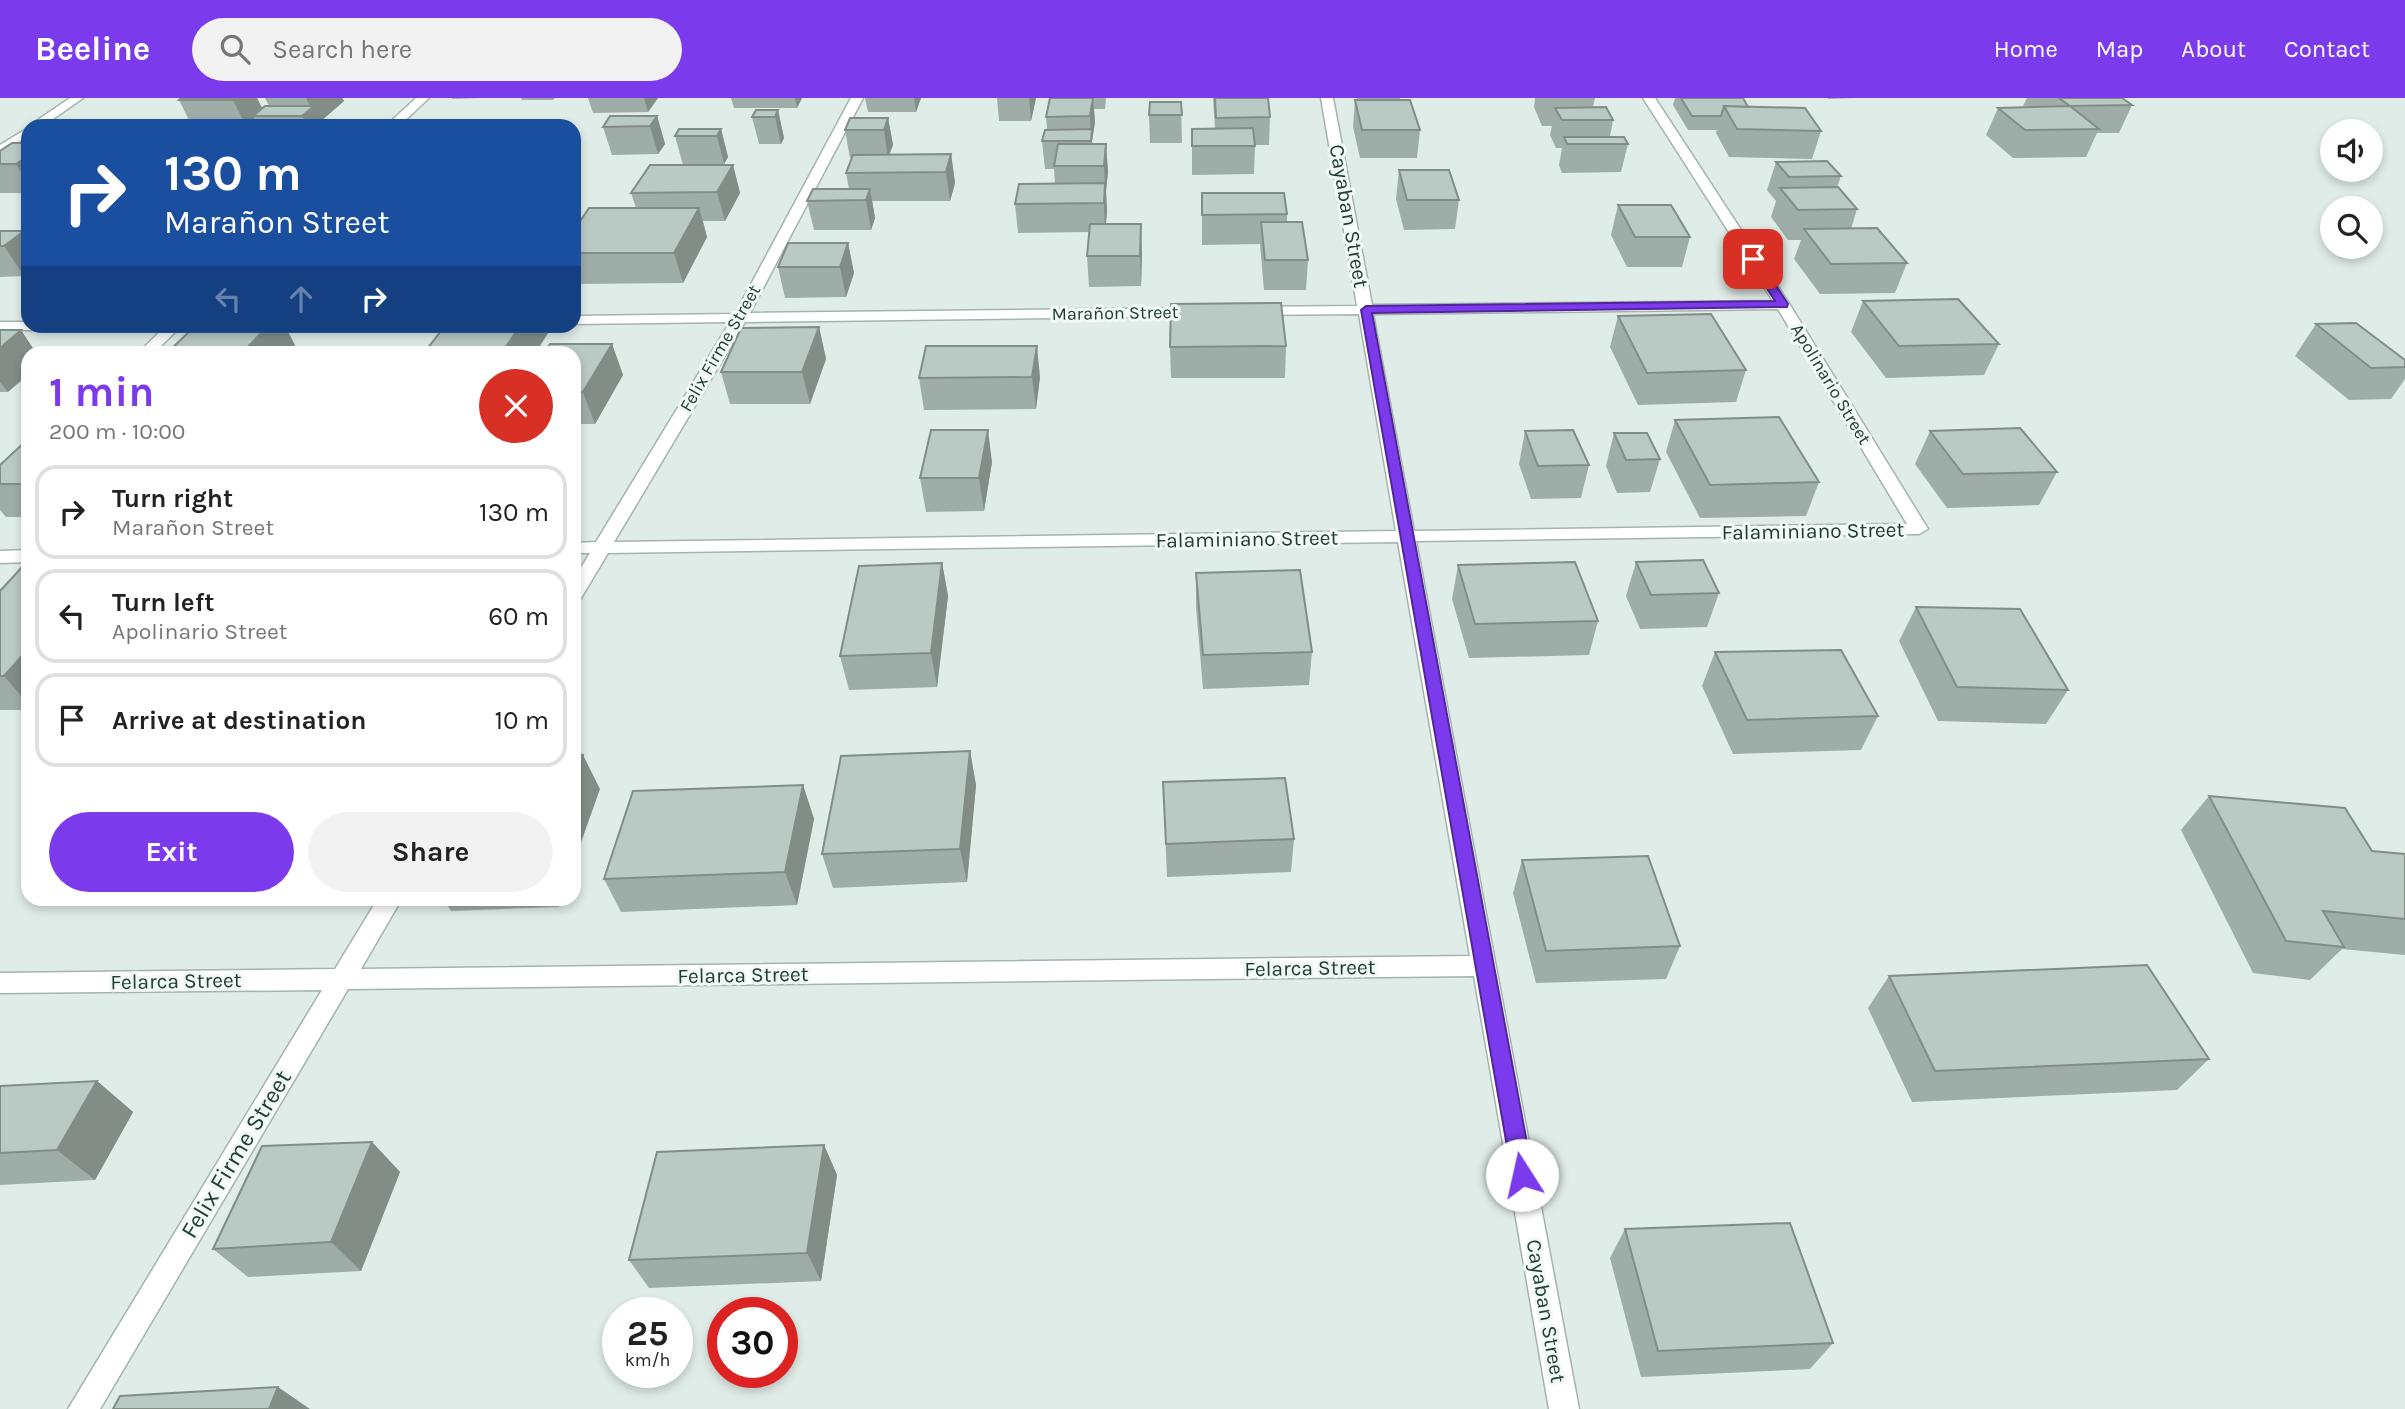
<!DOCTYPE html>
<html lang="en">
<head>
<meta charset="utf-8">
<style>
  body { margin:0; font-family:Karla,sans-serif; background:#f2f2f2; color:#222; height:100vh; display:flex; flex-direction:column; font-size:26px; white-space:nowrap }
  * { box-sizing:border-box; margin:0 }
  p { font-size:23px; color:#767676 }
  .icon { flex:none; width:38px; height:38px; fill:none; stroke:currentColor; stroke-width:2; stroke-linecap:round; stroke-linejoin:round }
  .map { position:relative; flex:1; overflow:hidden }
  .details { position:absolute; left:21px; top:248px; width:560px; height:560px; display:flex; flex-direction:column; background:#fff; border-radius:21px; box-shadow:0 4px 10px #0003 }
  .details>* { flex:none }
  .top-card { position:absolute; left:21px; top:21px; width:560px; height:214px; border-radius:21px; box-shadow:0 4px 10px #0003; background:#1a4fa0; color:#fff; overflow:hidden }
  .buttons { position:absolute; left:2320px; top:21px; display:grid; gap:14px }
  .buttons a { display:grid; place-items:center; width:63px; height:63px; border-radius:50%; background:#fff; box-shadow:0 4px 10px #0003; font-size:35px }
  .speed { position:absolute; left:602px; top:1199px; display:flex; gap:14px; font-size:35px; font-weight:700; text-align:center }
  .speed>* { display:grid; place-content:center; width:91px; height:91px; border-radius:50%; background:#fff; box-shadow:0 4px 10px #0003; line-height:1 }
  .speed small { font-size:18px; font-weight:400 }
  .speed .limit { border:10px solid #d22; background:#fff; color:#111 }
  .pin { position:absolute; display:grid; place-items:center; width:60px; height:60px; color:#fff; margin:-30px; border-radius:14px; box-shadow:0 4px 10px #0006 }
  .me { position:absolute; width:77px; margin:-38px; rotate:350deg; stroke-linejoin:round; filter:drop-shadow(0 0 5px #0008) }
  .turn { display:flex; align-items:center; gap:24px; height:147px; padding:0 28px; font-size:32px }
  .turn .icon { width:91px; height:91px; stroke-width:2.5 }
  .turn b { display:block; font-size:49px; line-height:60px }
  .lanes { display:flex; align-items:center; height:66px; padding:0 28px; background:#0003; justify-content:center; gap:35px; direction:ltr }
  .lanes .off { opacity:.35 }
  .round { display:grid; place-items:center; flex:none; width:74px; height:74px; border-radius:37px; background:#f2f2f2 }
  .overview { display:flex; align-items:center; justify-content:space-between; height:119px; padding:0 28px }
  h1 { font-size:42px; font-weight:700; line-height:52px; color:#7c3aed }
  .button { display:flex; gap:14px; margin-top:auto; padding:14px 28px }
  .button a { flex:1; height:80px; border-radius:42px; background:#7c3aed; color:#fff; font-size:28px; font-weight:700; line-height:80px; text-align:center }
  .button a+a { background:#f2f2f2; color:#222 }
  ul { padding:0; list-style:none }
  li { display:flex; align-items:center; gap:21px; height:94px; margin:0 14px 10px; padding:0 14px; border:4px solid #e0e0e0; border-radius:21px }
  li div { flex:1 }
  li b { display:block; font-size:26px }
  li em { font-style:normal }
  header { display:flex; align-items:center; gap:42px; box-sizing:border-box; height:98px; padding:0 35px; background:#7c3aed; color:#fff }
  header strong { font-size:33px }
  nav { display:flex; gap:38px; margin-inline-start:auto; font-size:24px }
  .search { width:490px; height:63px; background:#f2f2f2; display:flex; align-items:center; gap:18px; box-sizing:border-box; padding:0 24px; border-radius:38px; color:#767676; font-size:26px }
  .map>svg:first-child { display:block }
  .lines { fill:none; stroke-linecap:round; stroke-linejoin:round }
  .minor-casing { stroke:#a3b4ae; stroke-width:3 }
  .minor { fill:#fff; fill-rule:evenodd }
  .wall { fill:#9fada8 }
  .shaded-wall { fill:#828d88 }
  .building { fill:#b9c9c3; stroke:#828d88; stroke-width:2 }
  .route { fill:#7c3aed; stroke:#51269a; stroke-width:2 }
  .labels { text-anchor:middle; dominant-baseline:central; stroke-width:6; stroke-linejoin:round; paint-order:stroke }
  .far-street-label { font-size:18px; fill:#203d36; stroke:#f1f8f5 }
  .street-label { font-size:21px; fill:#203d36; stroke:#f1f8f5 }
  .near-street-label { font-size:24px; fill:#203d36; stroke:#f1f8f5 }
</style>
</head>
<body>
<header>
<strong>Beeline</strong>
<div class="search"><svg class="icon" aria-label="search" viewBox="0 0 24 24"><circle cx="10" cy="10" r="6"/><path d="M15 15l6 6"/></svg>Search here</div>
<nav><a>Home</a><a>Map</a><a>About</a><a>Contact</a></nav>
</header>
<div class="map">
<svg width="2405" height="1311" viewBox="0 0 2405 1311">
  <rect width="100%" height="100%" fill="#e0ece7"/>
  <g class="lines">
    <g class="minor-casing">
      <path id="minor" d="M70,0h13l-40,28h-14z
        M416,0h13l-30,28h-13z
        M851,0h12l-113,215 448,-5 7,4 -7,4 -453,6 -131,220 782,-11 -37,-217 -104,1 -7,-4 7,-4 102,-1 -36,-208h12l39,207 401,-4 -130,-203h12l135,207 138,224 -9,5 -503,7 163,868h-30l-75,-433 -1126,13 -248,420h-32l254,-419 -322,3v-20l335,-4 42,-69h24l-40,69 1109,-13 -72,-414 -790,11 -27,45 -7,2v-21l16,-26h-16v-10l22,-1 134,-220 -156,2v-8l161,-2zM1778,211l129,215 -493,7 -41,-217z
        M28,30v8l-28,18v-9z
        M0,224h28v4h35l-7,4h-56z
        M166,228h15l-28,28h-16z
        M28,452v12l-28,1v-12z"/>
    </g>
    <use href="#minor" class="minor"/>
  </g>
  <path class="wall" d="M257,0l5,10 7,-2 -4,-8h77l2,3 -23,20 3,5h-66l-3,-6 -7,6h-56l-13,-26z
    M452,0h28l-28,1z
    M521,0h34l-2,2h-31z
    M588,0h70l-10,14 -55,1z
    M731,0h71l-5,10h-63z
    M865,0h56l-5,14h-48z
    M997,0h39l-5,23h-32z
    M1050,0h56l-1,11h-11l1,13 -3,19v3h14l2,28 -2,19 1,21 -1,12 36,30 -1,32 -52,1 -2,-31 2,-24 -71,1 -3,-29 40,-20 -1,-15h-9l-3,-28 5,-12 -1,-12z
    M1213,0h55l2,19 -1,28h-14l-1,29 -62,1v-46h23z
    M1357,0h43v2l20,30 -3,28h-57l-7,-31 2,-27h2z
    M1535,0h60l-2,9 20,13 -3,17 18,7 -7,28 -59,1 -3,-8 3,-17h-6l-6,-13 2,-9h-10l-8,-19z
    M1675,0h68l5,9 73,24 -9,28 -83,-2 -13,-24 1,-3h-29l-15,-25z
    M1827,0h27l-26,1z
    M2027,0h95l10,7 -13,28h-22l-11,24 -73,1 -27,-23 12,-27 27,-1 -2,-1z
    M1181,4l1,41h-32l-1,-28z
    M778,12l6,28 -3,6h-22l-7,-27z
    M657,18l8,28 -7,10 -46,1 -9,-28z
    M888,20l5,27 -4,10 62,-1 4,29 -5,18h-78l3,17 -4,12h-57l-7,-29 42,-12 -3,-16 6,-15h-2l-5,-28z
    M721,31l7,28 -4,7 -41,1 -8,-29z
    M28,45v50h-28v-42z
    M1776,64l65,14 -4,11 20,22 -6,20 56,34 -12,30 -75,1 -26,-35 7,-19h-13l-17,-23 5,-16 -9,-11z
    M733,67l7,28 -15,28h-22l4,16 -24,46 -109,1v-31l62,-45 -5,-15z
    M1399,72l60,30 -4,29 -51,1 -8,-31z
    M1202,95l85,21v8l21,38 -2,30h-42l-4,-46 -58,1z
    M1618,107l72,32 -8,30h-55l-16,-32z
    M0,133l28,5v37l-4,3 -24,1z
    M848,145l6,30 -8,24 -61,1 -7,-31z
    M1863,203l136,43 -15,31 -98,3 -35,-46z
    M1618,218l128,54 -10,32 -98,3 -28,-58z
    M2316,226l89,36v19l-14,20 -42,1 -54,-44z
    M819,229l7,32 -16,45h-80l-9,-32z
    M0,232l8,62h-8z
    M612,246l11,31 -28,49h-21v-70z
    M926,248l114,31 -4,32 -112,1 -5,-32z
    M1286,248l-1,32h-114l-1,-31z
    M1675,322l144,62 -13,34 -106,2 -34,-66z
    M1525,333l64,34 -8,33 -50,1 -12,-35z
    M1930,333l127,41 -18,33 -92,3 -32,-44z
    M1614,335l46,26 -10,33 -33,1 -11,-27z
    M28,341v78h-22l-6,-7v-45z
    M992,364l-8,49 -58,1 -6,-34z
    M1636,464l83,31 -12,34 -67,2 -14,-33z
    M942,465l6,33 -11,91 -88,3 -9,-34z
    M1458,467l140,56 -9,34 -120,3 -17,-59z
    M28,468v144h-28v-122l1,2z
    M1196,475l116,79 -3,33 -106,4 -7,-82z
    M1916,509l152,83 -22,34 -108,-3 -39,-80z
    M1715,554l163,64 -17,34 -128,4 -31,-68z
    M970,653l6,34 -9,97 -134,6 -11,-34z
    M1163,684l131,57 -3,33 -124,5z
    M803,687l11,34 -17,86 -176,7 -17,-33z
    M2209,698l163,55 33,3v101l-63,-6 -32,31 -57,-7 -72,-143z
    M1522,762l158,86 -14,33 -130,4 -23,-90z
    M444,802h117l-3,7 -107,4z
    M1889,878l320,83 -32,31 -265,12 -44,-94z
    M97,983l36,31 -38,68 -95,5v-99z
    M372,1044l28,30 -39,99 -113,6 -35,-28z
    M824,1047l13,30 -16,106 -172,7 -20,-28z
    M1625,1131l208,114 -23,26 -169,8 -31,-119z"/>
  <path class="shaded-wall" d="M235,0h22l7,14 -11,4 2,4 -7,6h-2l-13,-26z
    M306,0h36l2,3 -23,20 3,5h-17l-5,-10 9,-7z
    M644,0h14l-10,14z
    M795,0h7l-5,10z
    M914,0h7l-5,14z
    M1029,0h7l-5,23z
    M1093,0l2,24 -3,19 1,16 -1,12 -2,-53z
    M778,12l6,28 -3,6 -6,-27z
    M657,18l8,28 -7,10 -8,-28z
    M888,20l5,27 -5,13 -4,-28z
    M721,31l7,28 -4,7 -7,-28z
    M1106,46l2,28 -2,19 1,21 -2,20 -1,-29 1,-15 -1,-22z
    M951,56l4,29 -5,18 -4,-29z
    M28,58v27l-12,-19z
    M733,67l7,28 -15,28 -8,-29z
    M870,91l5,29 -4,12 -5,-30z
    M699,110l8,29 -24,46 -9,-30z
    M1141,126l1,30 -1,32 -1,-30z
    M24,133l4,5v37l-4,3 -20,-30z
    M848,145l6,30 -8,24 -6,-30z
    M268,228h17l10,19 -7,9h-47z
    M520,228h28l2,4 -15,24h-34z
    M819,229l7,32 -16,45 -8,-32z
    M21,232l16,24h-9v21l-20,17 -8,-10v-34z
    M612,246l11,31 -28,49 -12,-32z
    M1037,248l3,31 -4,32 -4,-32z
    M988,332l4,32 -8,49 -5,-33z
    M942,465l6,33 -11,91 -6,-34z
    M28,551v55l-24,-28z
    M970,653l6,34 -9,97 -7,-33z
    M583,657l17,34 -26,73v-81z
    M803,687l11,34 -17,86 -12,-33z
    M554,802h7l-3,7z
    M97,983l36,31 -38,68 -38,-30z
    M372,1044l28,30 -39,99 -30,-29z
    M824,1047l13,30 -16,106 -14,-28z
    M278,1289l32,22h-41z"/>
  <path class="building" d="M181,0h54l-2,2h-54z
    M1050,0h43l-3,18 -44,1z
    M1215,0h53l2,19 -54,1z
    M1681,0h62l5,9 -24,-1 -3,10h-29z
    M2059,0h63l10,7 -62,1z
    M1355,2h55l10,30h-58z
    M1150,4h31l1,13h-33z
    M265,8h49l-12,10h-49z
    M1724,8l81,2 16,23 -84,-2z
    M2070,8l29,23 -74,1 -27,-22z
    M1606,9l7,13h-51l-7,-12z
    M756,12h22l-3,7h-23z
    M610,18h47l-7,10 -47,1z
    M850,20h38l-4,12h-39z
    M1253,30l2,18h-63v-17z
    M679,31h42l-4,7h-42z
    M1092,31l-1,12h-49l3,-11z
    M1564,39h60l4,7h-61z
    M12,45h16v13l-12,8h-16v-13z
    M1058,46h48l-2,22h-50z
    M951,56l-5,18 -100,1 7,-18z
    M1827,63l14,15 -52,1 -13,-15z
    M650,67h83l-16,27 -86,1z
    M1399,72h50l10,30h-52z
    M1105,85l-1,20 -89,1 4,-20z
    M1838,89l19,22 -59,1 -18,-22z
    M813,91h57l-4,11 -59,1z
    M1202,95h82l3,21 -85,1z
    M1618,107h53l19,32h-55z
    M589,110h110l-25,45h-100v-23z
    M1261,124h41l6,38h-43z
    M1090,126h51l-1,32h-53z
    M1877,130l30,35 -76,1 -27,-35z
    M0,133h24l-20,15h-4z
    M788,145h60l-8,24h-62z
    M1958,201l41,45 -100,2 -36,-45z
    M1281,205l5,43 -116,1 1,-43z
    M1711,216l35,56 -99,3 -29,-57z
    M2356,225l49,37v7l-34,1 -55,-44z
    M195,228h73l-27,28h-75z
    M445,228h75l-19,28h-78z
    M819,229l-17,45h-81l20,-44z
    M0,232h21l-21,18z
    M550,246h62l-29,48h-9v-38h-30z
    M926,248h111l-5,31 -113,1z
    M1779,319l40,65 -109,3 -35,-65z
    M2020,330l37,44 -94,2 -33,-43z
    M931,332h57l-9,48h-59z
    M1573,332l16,35 -51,1 -13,-35z
    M1614,335h33l13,26 -34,1z
    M28,341v45h-28v-19z
    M1703,462l16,33 -68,2 -15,-33z
    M1575,464l23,59 -123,3 -17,-59z
    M942,465l-11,90 -91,3 19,-90z
    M23,468h5v83l-24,27h-4v-85z
    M1300,472l12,82 -109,3 -7,-82z
    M1916,509l104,2 48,81 -111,-3z
    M1841,552l37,66 -131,4 -32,-68z
    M970,653l-10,98 -138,5 19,-98z
    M583,657l-9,26v-25z
    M1285,680l9,61 -128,5 -3,-62z
    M803,687l-18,87 -181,7 29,-88z
    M2209,698l136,12 27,43 33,3v65l-82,-8 21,36 -58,-6z
    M1648,758l32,90 -134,5 -24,-91z
    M2147,867l62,94 -274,12 -46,-95z
    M97,983l-40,69 -57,3v-67z
    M372,1044l-41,100 -118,7 49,-103z
    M824,1047l-17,108 -178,7 28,-108z
    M1790,1125l43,120 -175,8 -33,-122z
    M278,1289l-9,22h-156l7,-13z"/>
  <path class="route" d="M1749,158h8l31,48 -1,3 -415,6 161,862 -4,6 -7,3 -7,-3 -3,-6 -151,-865 5,-4 409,-5 -27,-42z"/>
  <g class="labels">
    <g class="far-street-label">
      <text transform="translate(1115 215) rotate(-1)">Marañon Street</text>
      <text transform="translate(720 250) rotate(-60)">Felix Firme Street</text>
      <text transform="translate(1831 286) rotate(59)">Apolinario Street</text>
    </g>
    <g class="street-label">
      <text transform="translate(1349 118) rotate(80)">Cayaban Street</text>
      <text transform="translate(1813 433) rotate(-1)">Falaminiano Street</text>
      <text transform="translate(1247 441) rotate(-1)">Falaminiano Street</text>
      <text transform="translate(1310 870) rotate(-1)">Felarca Street</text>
      <text transform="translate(743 877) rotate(-1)">Felarca Street</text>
      <text transform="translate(176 883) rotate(-1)">Felarca Street</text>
      <text transform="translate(1546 1213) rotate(80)">Cayaban Street</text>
    </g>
    <g class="near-street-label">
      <text transform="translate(236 1056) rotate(-59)">Felix Firme Street</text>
    </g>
  </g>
</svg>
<div class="buttons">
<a><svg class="icon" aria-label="sound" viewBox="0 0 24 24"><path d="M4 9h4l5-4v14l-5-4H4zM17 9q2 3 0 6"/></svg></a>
<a><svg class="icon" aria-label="search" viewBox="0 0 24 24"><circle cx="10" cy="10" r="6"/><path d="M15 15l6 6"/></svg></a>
</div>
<div class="speed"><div>25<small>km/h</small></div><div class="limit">30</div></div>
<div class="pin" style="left:1753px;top:161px;background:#d93025"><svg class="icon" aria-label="arrive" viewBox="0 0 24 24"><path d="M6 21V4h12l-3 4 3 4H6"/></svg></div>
<svg class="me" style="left:1522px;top:1077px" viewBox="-20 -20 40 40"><circle r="19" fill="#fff"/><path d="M0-13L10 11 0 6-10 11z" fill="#7c3aed"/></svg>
<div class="top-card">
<div class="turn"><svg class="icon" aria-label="right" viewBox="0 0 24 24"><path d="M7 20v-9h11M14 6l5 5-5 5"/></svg><div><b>130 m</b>Marañon Street</div></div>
<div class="lanes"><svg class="icon off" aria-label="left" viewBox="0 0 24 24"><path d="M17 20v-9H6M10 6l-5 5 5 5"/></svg><svg class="icon off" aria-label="ahead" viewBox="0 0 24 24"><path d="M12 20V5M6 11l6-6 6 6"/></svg><svg class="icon" aria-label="right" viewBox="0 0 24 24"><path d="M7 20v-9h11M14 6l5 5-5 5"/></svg></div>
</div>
<section class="details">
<div class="overview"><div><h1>1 min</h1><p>200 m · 10:00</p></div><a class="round" style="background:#d93025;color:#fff"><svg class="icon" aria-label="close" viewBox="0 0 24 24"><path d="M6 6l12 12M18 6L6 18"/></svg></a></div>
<ul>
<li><svg class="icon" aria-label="right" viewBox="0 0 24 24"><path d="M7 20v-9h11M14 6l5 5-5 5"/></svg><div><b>Turn right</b><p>Marañon Street</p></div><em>130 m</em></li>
<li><svg class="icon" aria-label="left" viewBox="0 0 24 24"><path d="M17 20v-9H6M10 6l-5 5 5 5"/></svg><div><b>Turn left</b><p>Apolinario Street</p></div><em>60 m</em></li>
<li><svg class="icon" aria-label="arrive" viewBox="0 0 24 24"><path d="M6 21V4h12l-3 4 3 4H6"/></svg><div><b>Arrive at destination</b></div><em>10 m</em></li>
</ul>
<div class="button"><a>Exit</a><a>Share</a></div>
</section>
</div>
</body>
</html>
